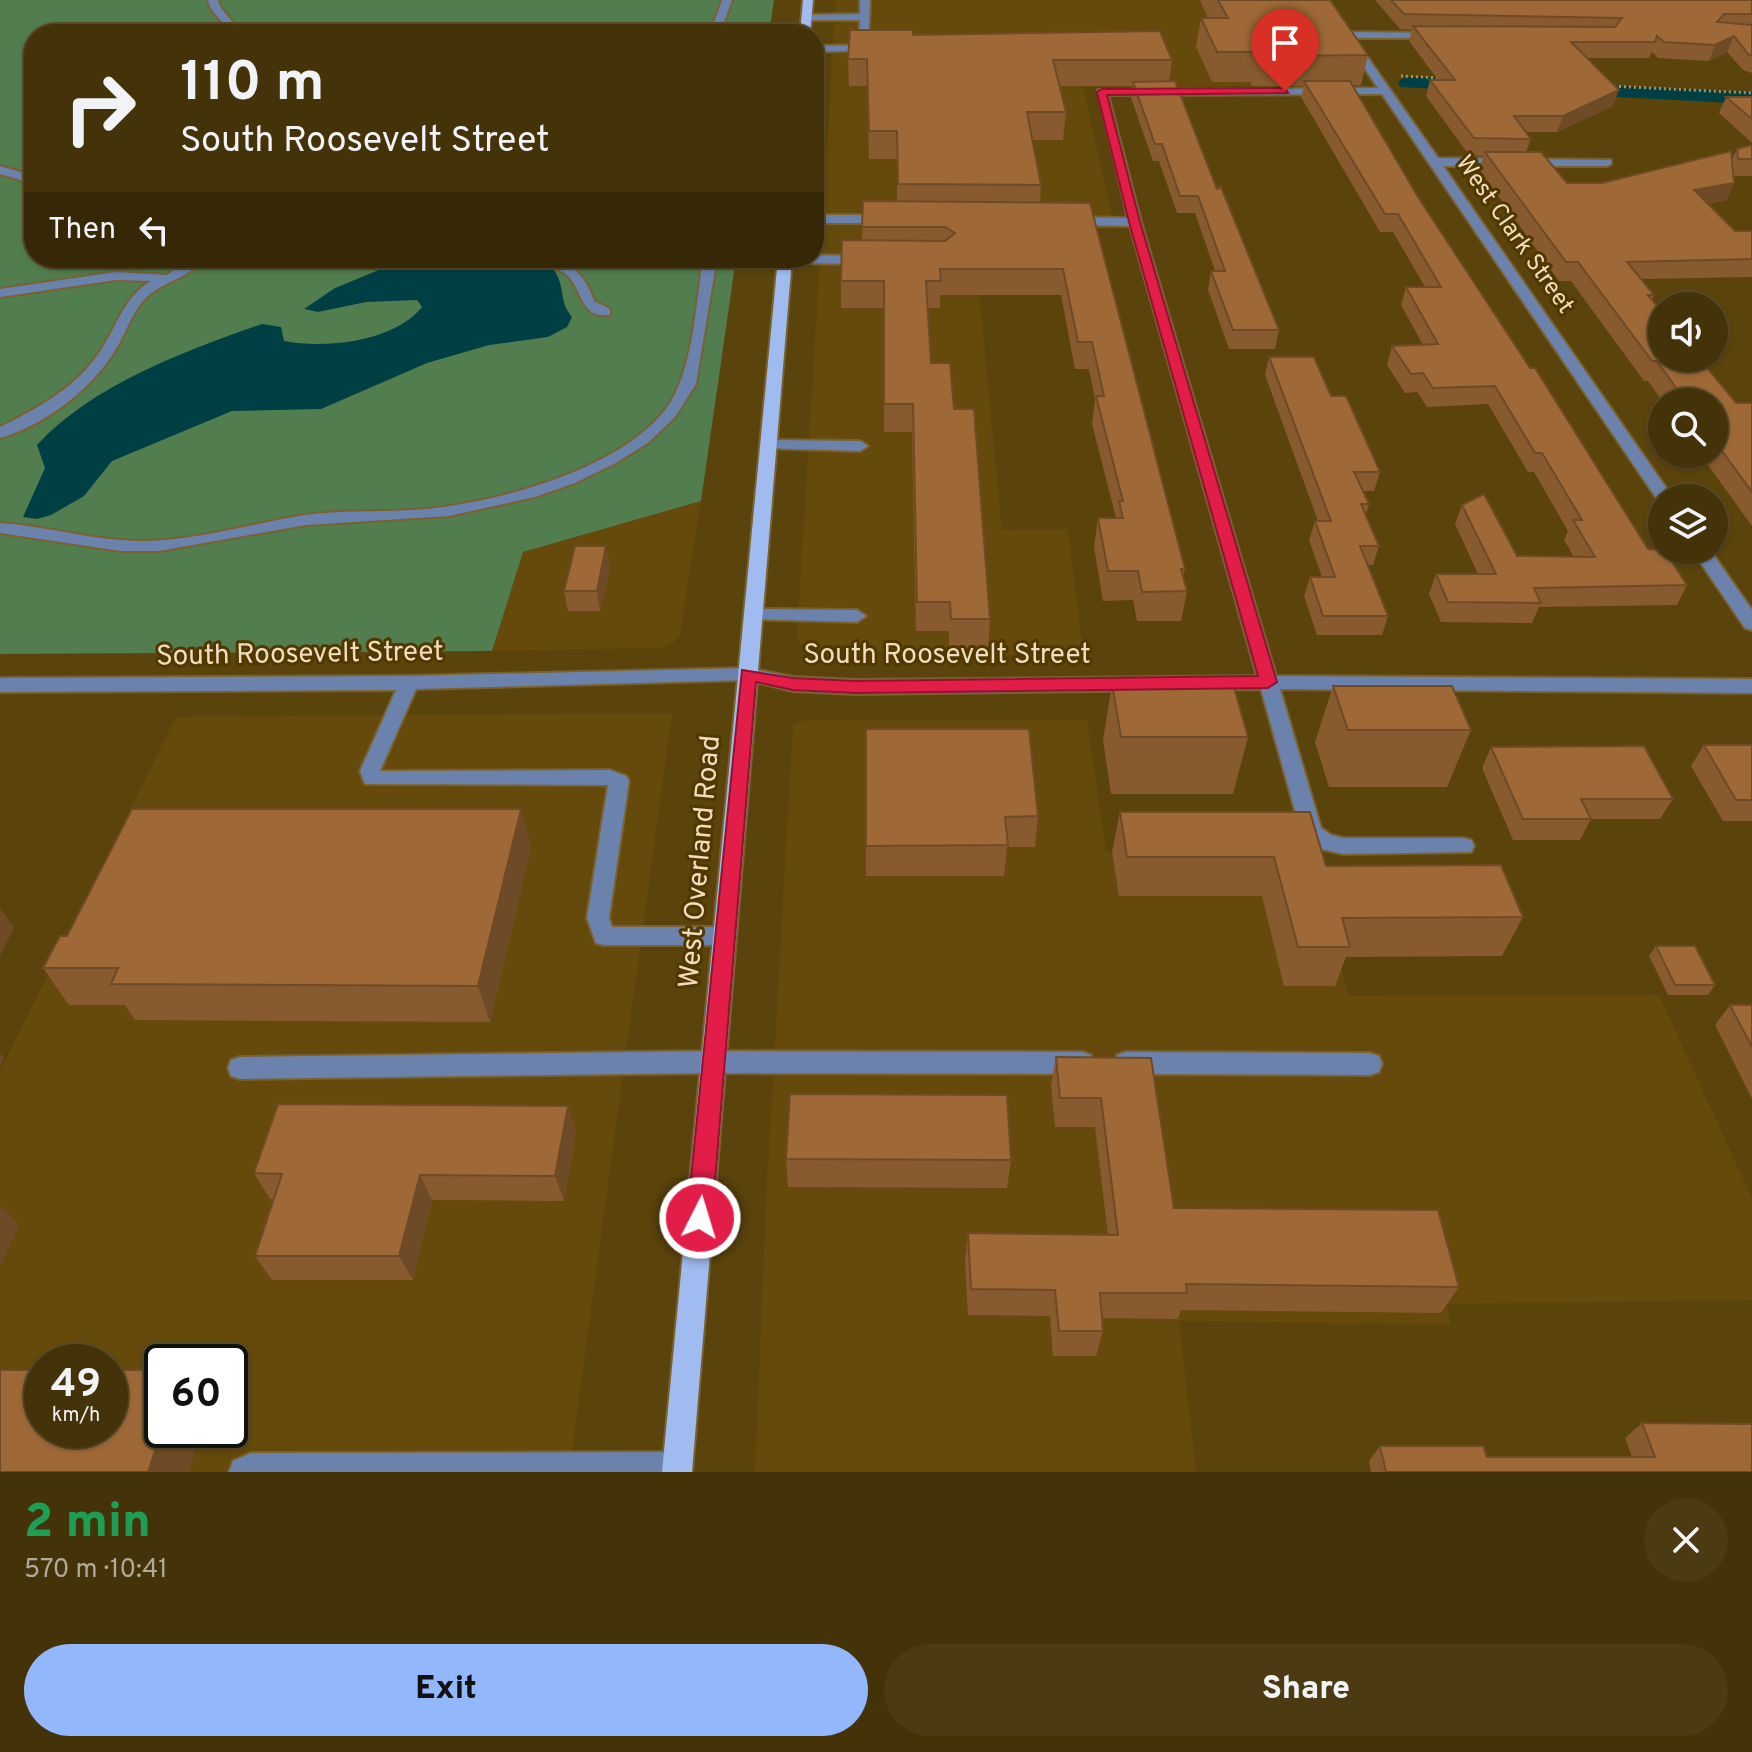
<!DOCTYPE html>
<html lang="en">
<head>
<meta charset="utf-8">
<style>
  body { margin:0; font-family:Overpass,sans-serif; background:#4b3a12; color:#f1f3f6; height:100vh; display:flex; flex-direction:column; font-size:30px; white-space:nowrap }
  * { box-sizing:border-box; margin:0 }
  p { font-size:26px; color:#afaa9c }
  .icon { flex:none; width:44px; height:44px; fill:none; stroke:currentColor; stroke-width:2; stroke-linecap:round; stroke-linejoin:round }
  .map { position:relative; height:1472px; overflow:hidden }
  .side { display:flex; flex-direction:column; background:#443209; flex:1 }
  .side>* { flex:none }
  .hud { position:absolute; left:24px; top:24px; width:800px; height:244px; border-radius:32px; box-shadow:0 2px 6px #0004,0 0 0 2px #5c4d2a; background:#443209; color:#f1f3f6; overflow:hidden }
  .tools { position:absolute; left:1648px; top:292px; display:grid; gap:16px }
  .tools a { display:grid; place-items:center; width:80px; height:80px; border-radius:50%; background:#443209; box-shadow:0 2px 6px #0004,0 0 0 2px #5c4d2a; font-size:40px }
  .speed { position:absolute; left:24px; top:1344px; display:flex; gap:16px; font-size:40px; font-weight:700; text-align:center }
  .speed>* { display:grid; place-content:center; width:104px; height:104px; border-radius:50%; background:#443209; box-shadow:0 2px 6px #0004,0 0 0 2px #5c4d2a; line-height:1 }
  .speed small { font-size:20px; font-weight:400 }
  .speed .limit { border:4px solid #111; border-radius:12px; background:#fff; color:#111 }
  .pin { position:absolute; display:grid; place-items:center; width:68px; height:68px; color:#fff; margin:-82px -34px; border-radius:50% 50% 50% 0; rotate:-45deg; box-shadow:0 0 8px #0007 }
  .pin .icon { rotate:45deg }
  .me { position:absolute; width:88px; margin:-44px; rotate:5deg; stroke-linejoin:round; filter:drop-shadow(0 0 6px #0008) }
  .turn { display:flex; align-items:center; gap:28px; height:168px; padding:0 24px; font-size:36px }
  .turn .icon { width:104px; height:104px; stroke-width:2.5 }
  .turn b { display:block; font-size:56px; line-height:68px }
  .then { display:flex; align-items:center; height:76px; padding:0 24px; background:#0003; gap:16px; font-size:30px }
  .round { display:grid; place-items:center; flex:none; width:84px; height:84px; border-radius:42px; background:#4b3a12 }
  .head { display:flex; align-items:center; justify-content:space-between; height:136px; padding:0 24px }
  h1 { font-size:48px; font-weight:800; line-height:60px; color:#1e9e55 }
  .action { display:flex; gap:16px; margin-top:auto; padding:16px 24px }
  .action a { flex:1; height:92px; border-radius:48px; background:#92b7fd; color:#111; font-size:32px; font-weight:800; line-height:92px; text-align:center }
  .action a+a { background:#4b3a12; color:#f1f3f6 }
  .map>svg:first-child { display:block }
  .built { fill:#664a0b; fill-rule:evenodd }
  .green { fill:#527d4e }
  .water { fill:#004045 }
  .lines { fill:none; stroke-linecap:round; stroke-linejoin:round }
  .canal { fill:#004045; fill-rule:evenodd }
  .minor-casing { stroke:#79622f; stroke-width:4 }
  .major-casing { stroke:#79622f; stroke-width:4 }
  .path { stroke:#a69166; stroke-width:3; stroke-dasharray:2 3; stroke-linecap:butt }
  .minor { fill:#6b82ad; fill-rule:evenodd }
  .major { fill:#9fbbef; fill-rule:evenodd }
  .wall { fill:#885a2f }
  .shaded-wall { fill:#6f4a26 }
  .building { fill:#9e6937; stroke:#6f4a26; stroke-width:2 }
  .route { fill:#e11d48; stroke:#92132f; stroke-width:2 }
  .labels { text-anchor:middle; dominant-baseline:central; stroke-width:6; stroke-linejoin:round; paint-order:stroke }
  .far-street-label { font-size:24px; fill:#efddbd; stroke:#503800 }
  .street-label { font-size:28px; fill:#efddbd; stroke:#503800 }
</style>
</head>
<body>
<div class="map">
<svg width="1752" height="1472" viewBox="0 0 1752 1472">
  <rect width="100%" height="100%" fill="#5b430c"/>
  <path class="built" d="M836,0h470l57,86 -280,1 32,142h-142l29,301 66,-1 16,128 -274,-8 -10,-6 -3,-9z
    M701,501l-21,133 -7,9 -11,5 -170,3 31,-99z
    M672,713l-103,759h-569v-401l176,-354zM42,1362h68v68h-68zM162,1362h68v68h-68z
    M806,720h281l19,132h202l41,144 310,-1 93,203v102l-305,4 4,21 -272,-4 17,151h-441l11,-270 27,-477z"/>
  <path class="green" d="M0,0h774l-5,34h-735v224h702l-35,243 -178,51 -31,99 -492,3z"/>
  <path class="water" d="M408,258h95l51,12c12,18 4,30 18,47l-5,10 -19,10 -59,8 -62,18 -106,46 -89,2 -120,50 -28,35 -33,19 -14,4 -14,-2 22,-49 -8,-23c57,-61 148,-94 225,-121l19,3 3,14c41,8 110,1 138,-34l-5,-7 -51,2 -48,10 -14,-3 31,-21z
    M572,258h120c-35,20 -83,10 -120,0z"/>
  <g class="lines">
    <path class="canal" d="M1408,77l73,3 10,6 -10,6 -80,-5 -3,-4 3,-4z
      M1567,84l185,8v12l-192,-10 -3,-4z"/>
    <g class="minor-casing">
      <path id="minor" d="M208,0h10c2,12 18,22 24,34h-10l-21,-25z
        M722,0h10l-12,34h-10z
        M860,0h10l-2,50 -54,2v-6l45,-1 1,-25h-53l-3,-5 56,-1z
        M1318,0h10l22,32 89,1 -4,5h-81l84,120 173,2v4l-4,2h-164l230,332h-11v4h-3l-277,-408 -274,1 33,127 135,454 476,3v14l-472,-4 41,139 10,7 12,3h120l8,2 3,6 -3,6 -128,2 -26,-6 -16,-16 -40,-143 -406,5 -62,-3 -45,-11 -332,9 -36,82 230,-1 16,6 3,5 -20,137 3,9h113l8,2 3,7 -3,7 -8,2h-121l-8,-2 -9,-25 21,-133 -243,-1 -5,-13 36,-81 -396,2v-14l409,-2 339,-8 45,9 62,3 402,-4 -127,-450 -59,-1 -6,-4 6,-4 57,1 -30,-128 280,-2z
        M0,166l34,10v8l-34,-10z
        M814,215h73l6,4 -6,4h-73z
        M814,255l54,1 7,4 -7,4 -83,-1 -7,-4 36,-1z
        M190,258h14c-16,22 -43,23 -60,42 -13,14 -18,33 -28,49 -23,39 -72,77 -116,89v-11c36,-18 72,-37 96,-70 20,-26 25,-58 55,-76l-35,-1 -116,17v-8l116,-17 51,3z
        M533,258c32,0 51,12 61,43l16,8v6c-31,4 -27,-26 -43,-40 -10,-8 -24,-10 -34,-17z
        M703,258h14l-21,126 -21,33 -27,26 -34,21 -39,19 -40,14 -86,19 -143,9 -147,26h-38l-121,-18v-10c46,3 91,17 138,18 57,0 111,-17 167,-26 36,-5 72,-3 108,-5 76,-5 204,-38 253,-101 27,-37 30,-105 37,-151z
        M769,440l91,1 8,5 -8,5 -97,-3v-6z
        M1692,550h18l42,60v20l-7,-2z
        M754,609l103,1 9,6 -9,6 -109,-3 -3,-4z
        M714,1051l368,1 9,3 3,8 -3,8 -9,3 -368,-1 -474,6 -9,-3 -3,-8 3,-8 9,-3z
        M1126,1052l244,1 9,3 3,8 -3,8 -9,3 -244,-1 -9,-3 -3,-8 3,-8z
        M677,1452l11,4 4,11 -2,5h-461l4,-11 18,-8z"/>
    </g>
    <g class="major-casing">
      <path id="major" d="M803,0h10l-3,34h-10z
        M778,258h14l-100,1214h-30z"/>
    </g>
    <path class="path" d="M1401,76l42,2
      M1609,86l143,7"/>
    <use href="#minor" class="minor"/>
    <use href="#major" class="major"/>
  </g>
  <path class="wall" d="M1200,0h130l38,55 -7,30h-9l66,112 230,352 39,36 -10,20 -138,2 -7,16 -91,-1 -12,-28 7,-20h42l-23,-50 7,-19 55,51 57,1 -10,-17 4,-9 -34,-59h-6l-40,-68 -61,3 -10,-15 -12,1 -18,-28 5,-19 31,-1 -22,-40 5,-18h19l-32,-55h-13l-79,-135 3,-11h-52l-2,-4h-38l-16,-35 5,-29h7z
    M1375,0h377v73l-9,-3 -16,-18 -18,9 -51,-3 -6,-6 -3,6h-62l26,48 -56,26h-31l5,7 -5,13 41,31h35l130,-24 5,-10 15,-4v31h-18v7l-7,17 -19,4 27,27h17v46l-110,2 12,16 -2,5 84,103h16v123l-52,-72h14v-52h-51l-15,-21h-4l-73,-100h-12l-80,-112 5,-13 -15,-1 -43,-59 4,-16h8l-29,-39 3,-11 -12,-1z
    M913,35l259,25 -3,21 110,249 -4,19h-46l-21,-59 3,-19h4l-20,-58h-18l-18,-52h-6l-22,-63 2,-12h-74l7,26 -3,28h-31l9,45 -1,18 145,366 -2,8 4,14 -6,30h-44l-4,-21 -30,1 -9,-54 4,-29h18l-24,-94 3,-24 -6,-31h-14l-14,-74h-121v13h-12l3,55 23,46 36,210 -2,30 -39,-1v-17h-33l-4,-199h-28v-124h-43v-27l21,-40 1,-40h34v-42h-28l-2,-73h-18l-1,-27z
    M1726,97h26v46l-33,-30z
    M1269,357l62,39 49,76 -6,19h-11l6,13 -3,10 13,32 -6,19h-5l20,51 -6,19h-65l-13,-39 6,-19h12l-13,-37 6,-19h3l-53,-146z
    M606,546l4,21 -10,44h-32l-4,-20z
    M1112,684l136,53 -15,57h-122l-8,-54z
    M1333,686l138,44 -24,57h-118l-14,-45z
    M866,729l172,87 -3,31h-28l-3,29h-138z
    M1704,745h48v76h-29l-32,-55z
    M1491,747l182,52 -13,20h-69l-11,21h-67l-31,-72z
    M521,809l10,38 -41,175 -355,-2 -10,-15h-56l-26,-37 24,-32z
    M1120,812l206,54 197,51 -21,39 -156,1 -11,29h-51l-22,-90h-143l-7,-44z
    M1656,946l59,39 -7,10h-40l-19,-39z
    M1730,1005h22v94l-37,-74z
    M1056,1057l95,1 23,150 285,79 -18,26 -260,-3 -3,9 -76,-1 1,13 -7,25h-43l-3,-40 -82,-1 -3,-55 3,-27 140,2 -13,-108h-40l-4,-41z
    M576,1132l-12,69 -132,-1 -19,80h-141l-17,-24 19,-57h-4l-16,-26z
    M786,1159l225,1 -4,28 -219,-1z
    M1642,1423l110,49h-381l-2,-11 11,-15 107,11h145l-7,-19z"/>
  <path class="shaded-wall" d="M1734,36l-7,16 -18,9 6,-16z
    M1619,90l-6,16 -56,26 6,-16z
    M1734,183l-7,17 -40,8 7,-18z
    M606,546l4,21 -10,44 -3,-20z
    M521,809l10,38 -41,175 -12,-36z
    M0,908l14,20 -14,28z
    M0,1053l4,5 -4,9z
    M568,1106l8,26 -12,69 -9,-25z
    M420,1175l12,25 -19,80 -14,-24z
    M2,1206l17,19 -19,42v-57z
    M162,1430h40l-13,42h-41z"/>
  <path class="building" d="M1218,0h112l38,55 -110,1 -3,-4h-38l-16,-34h27z
    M1391,0h361v14h-28l-7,8 35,3v30h-3l-15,-19 -19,9 -51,-3 -7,-6 -2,6h-84l48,48 -56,26h-49l17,23 -57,-1 -44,-58h25l-42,-54 202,1 7,-9 -218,-4z
    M850,30h63v5l247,-4 12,29h-119l13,52h-39l14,73 -143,-1 -1,-53h-28l-2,-72h-19z
    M1175,81l42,108 4,-2 58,143h-46l-22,-59h14l-27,-75h-18l-18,-52h-7l-22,-62z
    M1304,81h46l68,116 112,171h5l113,181 16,1 23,35 -153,3 7,15 -93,-1 -12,-28h60l-34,-69 22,-11 33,62 78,1 -22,-37h9l-40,-67h-7l-40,-67 -62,2 -10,-15 -12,1 -19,-28 46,-2 -32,-57h35l-43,-73h-13z
    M1726,97h26v22z
    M1752,145v14h-14l-1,-10z
    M1731,151l3,32 -40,7 41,41h17v28l-125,3 27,33h-6l14,17v46h37l37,45h16v89l-38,-52v-38h-28l-29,-41h-5l-74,-99h-12l-81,-110h56l26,31h35z
    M863,201l227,2 95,366h-4l6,22 -45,1 -4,-21h-30l-10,-53h25l-4,-17h4l-27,-105h8l-12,-54h-14l-15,-73h-123l1,12h-15l5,82h19l4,46h20l16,210h-39l-1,-17h-33l-4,-198h-29v-123h-43l1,-41 103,1 10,-8 -10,-6h-83z
    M1269,357h45l17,39h15l34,76h-26l15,32h-8l18,42h-19l28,70h-65l-13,-39h25l-20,-56h16z
    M575,546h31l-9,45h-33z
    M1112,684h121l15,53h-127z
    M1333,686h119l19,44h-123z
    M866,729h163l9,87 -33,1 3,28 -142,1z
    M1704,745h48v55h-16z
    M1644,746l29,53h-92l10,20h-68l-32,-72z
    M132,809h389l-43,177 -367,-2 7,-16h-75l17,-32h7z
    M1120,812h190l16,54 175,-1 22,52 -181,1 8,29h-52l-24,-90h-147z
    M1656,946h39l20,39h-40z
    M1730,1005h22v42z
    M1056,1057l95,1 23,150 264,2 21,77 -273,-3 1,9h-87l3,38h-44l-4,-41 -84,-1 -3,-56 150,2 -17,-137h-41z
    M790,1094l217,1 4,65 -225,-1z
    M278,1104l290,2 -13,70 -135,-1 -21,81h-144l27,-82 -28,-1z
    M0,1370h42v60h68v-60h52v60l-14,42h-148z
    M1642,1423l110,1v48h-366l-6,-26h103l4,11h168z"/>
  <path class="route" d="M1285,88l3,5 -181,2 33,127 137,460 -9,6 -413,5 -62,-3 -37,-8 -44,536 -4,8 -8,4 -9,-4 -4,-8 55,-548 51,8 62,3 403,-5 -129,-454 -32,-130 5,-3z"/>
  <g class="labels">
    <g class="far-street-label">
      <text transform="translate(1514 235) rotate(55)">West Clark Street</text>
    </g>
    <g class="street-label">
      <text transform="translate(300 655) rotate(-1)">South Roosevelt Street</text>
      <text x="947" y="656">South Roosevelt Street</text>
      <text transform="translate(701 862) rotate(-85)">West Overland Road</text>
    </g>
  </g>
</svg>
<div class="tools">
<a><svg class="icon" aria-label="sound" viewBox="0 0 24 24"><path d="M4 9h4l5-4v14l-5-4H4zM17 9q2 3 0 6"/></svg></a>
<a><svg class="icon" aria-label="search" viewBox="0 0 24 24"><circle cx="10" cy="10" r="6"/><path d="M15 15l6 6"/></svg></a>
<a><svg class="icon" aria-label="layers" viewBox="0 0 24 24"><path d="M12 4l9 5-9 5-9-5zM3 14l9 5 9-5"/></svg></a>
</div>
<div class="speed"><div>49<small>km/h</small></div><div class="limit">60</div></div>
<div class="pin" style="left:1285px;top:91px;background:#d93025"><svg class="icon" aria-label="arrive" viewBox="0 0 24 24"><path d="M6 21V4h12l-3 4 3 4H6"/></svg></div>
<svg class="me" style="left:700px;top:1218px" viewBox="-20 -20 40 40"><circle r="17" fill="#e11d48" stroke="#fff" stroke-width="3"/><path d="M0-11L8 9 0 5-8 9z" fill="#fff"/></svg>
<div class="hud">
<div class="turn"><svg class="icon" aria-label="right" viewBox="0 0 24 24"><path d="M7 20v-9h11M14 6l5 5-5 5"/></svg><div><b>110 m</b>South Roosevelt Street</div></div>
<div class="then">Then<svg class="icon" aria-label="left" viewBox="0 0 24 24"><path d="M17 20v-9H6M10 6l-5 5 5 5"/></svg></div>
</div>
</div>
<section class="side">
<div class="head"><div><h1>2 min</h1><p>570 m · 10:41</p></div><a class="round"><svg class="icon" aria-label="close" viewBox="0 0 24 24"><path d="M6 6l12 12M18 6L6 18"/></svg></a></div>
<div class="action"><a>Exit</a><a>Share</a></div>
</section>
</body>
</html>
